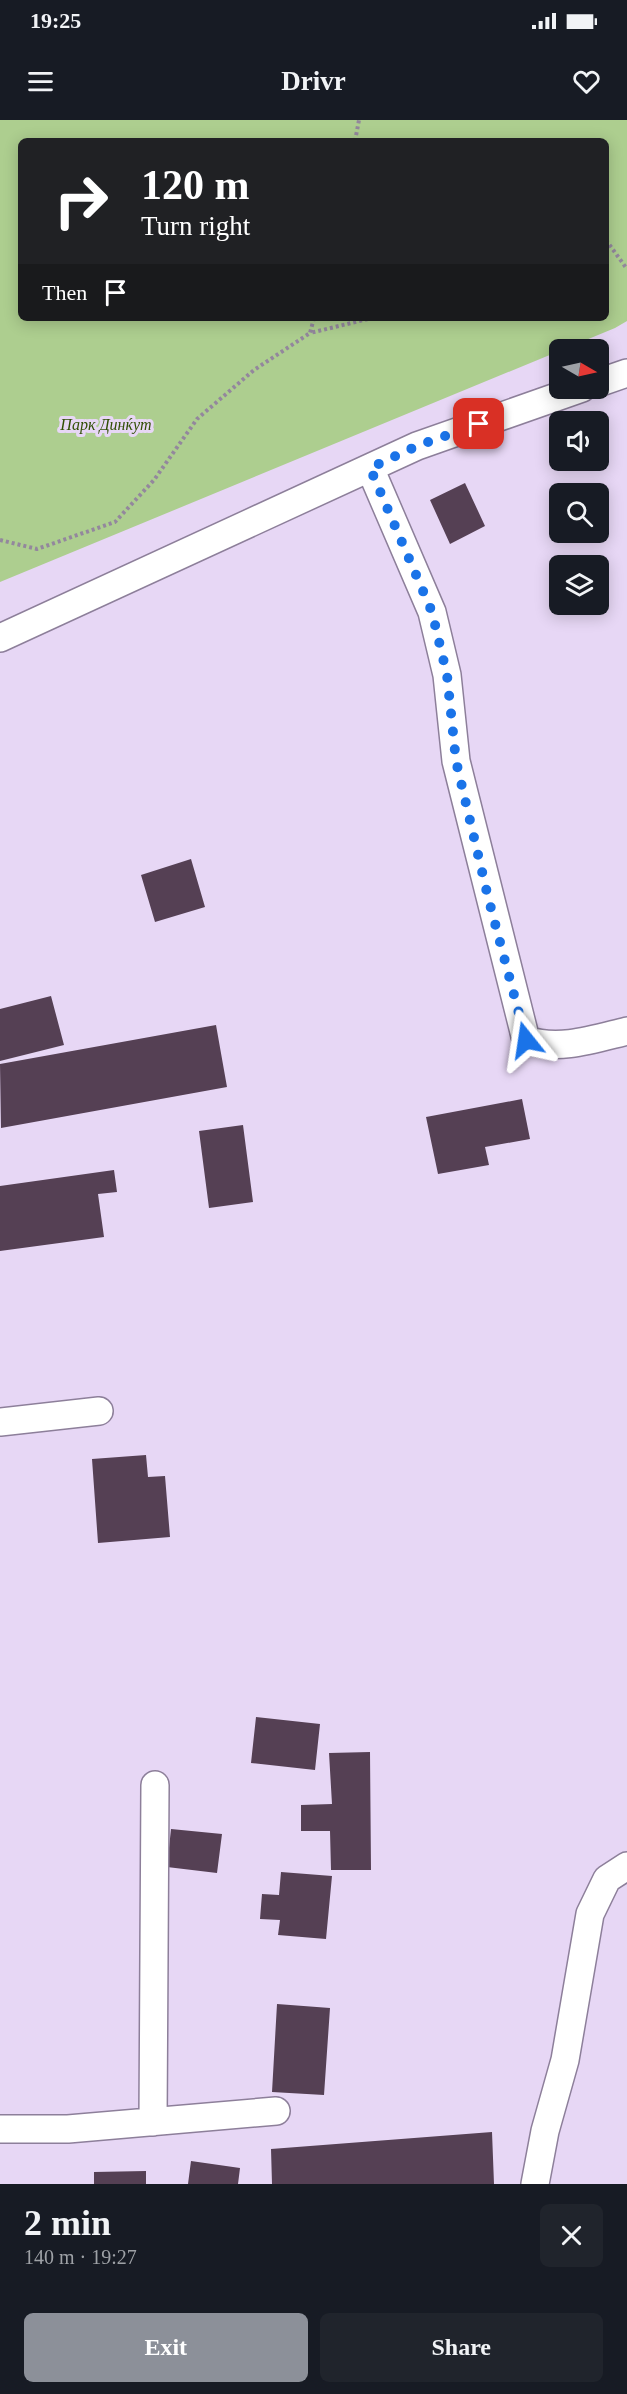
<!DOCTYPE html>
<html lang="en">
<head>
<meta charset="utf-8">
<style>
  body { margin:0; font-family:"Times New Roman",serif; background:#20242c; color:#f1f3f6; height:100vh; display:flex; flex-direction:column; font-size:22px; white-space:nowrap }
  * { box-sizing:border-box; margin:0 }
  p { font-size:20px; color:#9ea1a6 }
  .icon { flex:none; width:33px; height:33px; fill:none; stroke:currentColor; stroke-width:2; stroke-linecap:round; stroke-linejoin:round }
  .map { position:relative; height:2064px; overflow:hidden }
  .details { display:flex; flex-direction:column; background:#171b24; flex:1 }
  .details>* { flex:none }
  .hud { position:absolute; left:18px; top:18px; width:591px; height:183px; border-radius:9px; box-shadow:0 3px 15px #0003; background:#202124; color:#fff; overflow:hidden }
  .needle { width:39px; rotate:99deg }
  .fabs { position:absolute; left:549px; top:219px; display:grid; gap:12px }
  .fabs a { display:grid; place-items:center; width:60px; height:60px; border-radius:9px; background:#171b24; box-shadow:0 3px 15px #0003; font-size:30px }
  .pin { position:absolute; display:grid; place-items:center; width:51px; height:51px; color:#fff; margin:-26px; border-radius:12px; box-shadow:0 3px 9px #0006 }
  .me { position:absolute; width:66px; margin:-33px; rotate:345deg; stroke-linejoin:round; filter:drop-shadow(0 0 4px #0008) }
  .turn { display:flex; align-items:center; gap:21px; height:126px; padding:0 24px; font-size:27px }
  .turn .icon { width:78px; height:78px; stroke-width:2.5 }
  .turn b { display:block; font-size:42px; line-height:51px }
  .then { display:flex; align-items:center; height:57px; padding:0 24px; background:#0003; gap:12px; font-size:22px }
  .round { display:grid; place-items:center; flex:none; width:63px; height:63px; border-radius:9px; background:#20242c }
  .headline { display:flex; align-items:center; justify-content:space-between; height:102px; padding:0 24px }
  h1 { font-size:36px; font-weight:700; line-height:45px }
  .action { display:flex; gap:12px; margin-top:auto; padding:12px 24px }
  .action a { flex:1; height:69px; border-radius:9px; background:#8c9099; color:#fff; font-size:24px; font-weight:700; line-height:69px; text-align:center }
  .action a+a { background:#20242c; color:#f1f3f6 }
  .status { display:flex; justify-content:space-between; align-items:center; height:42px; padding:0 30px; background:#171b24; direction:ltr }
  .status svg { height:16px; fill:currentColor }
  header { display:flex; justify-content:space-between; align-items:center; height:78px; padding:0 24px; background:#171b24; font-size:27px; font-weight:700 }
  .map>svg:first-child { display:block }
  .green { fill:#adce8f; fill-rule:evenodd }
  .building { fill:#554054 }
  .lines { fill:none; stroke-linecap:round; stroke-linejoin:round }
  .street-casing { stroke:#8d7f9a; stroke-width:30 }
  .path { stroke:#93879d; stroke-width:4; stroke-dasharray:3 3; stroke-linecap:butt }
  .street { stroke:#fff; stroke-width:27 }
  .route { stroke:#1a73e8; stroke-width:10; stroke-dasharray:0 18 }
  .labels { text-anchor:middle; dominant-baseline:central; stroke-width:6; stroke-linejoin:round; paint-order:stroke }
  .park-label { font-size:16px; font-style:italic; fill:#314f05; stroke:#e7d7f5 }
</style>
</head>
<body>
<div class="status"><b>19:25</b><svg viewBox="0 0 49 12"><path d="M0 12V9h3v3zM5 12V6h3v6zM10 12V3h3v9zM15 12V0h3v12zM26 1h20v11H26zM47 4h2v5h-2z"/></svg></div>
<header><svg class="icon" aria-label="menu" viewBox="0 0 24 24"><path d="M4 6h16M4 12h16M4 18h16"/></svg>Drivr<svg class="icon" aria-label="heart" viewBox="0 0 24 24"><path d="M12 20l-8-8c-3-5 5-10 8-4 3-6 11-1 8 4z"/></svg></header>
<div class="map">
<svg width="627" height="2064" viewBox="0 0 627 2064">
  <rect width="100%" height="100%" fill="#e7d7f5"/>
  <path class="green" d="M0,0h627v201l-12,7 -615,254zM21,21h585v177h-585z"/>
  <path class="building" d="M465,363l20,43 -35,18 -20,-44z
    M191,739l14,48 -50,15 -14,-47z
    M51,876l13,49 -64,16v-52z
    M216,905l11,62 -226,41 -1,-64z
    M522,979l8,40 -45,8 4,18 -51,9 -12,-57z
    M243,1005l10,77 -44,6 -10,-77z
    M114,1050l3,22 -19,2 6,43 -104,14v-65z
    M146,1335l2,22 17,-1 5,61 -72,6 -6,-84z
    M256,1597l64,7 -5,46 -64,-7z
    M370,1632l1,118h-40l-1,-39h-29v-26l31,-1 -3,-51z
    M171,1709l51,5 -5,39 -50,-6z
    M281,1752l51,4 -6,63 -48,-4 2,-15 -20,-1 2,-25 17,1z
    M277,1884l53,4 -6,87 -52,-3z
    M492,2012l2,52h-222l-1,-35z
    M191,2041l49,7 -2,16h-50z
    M146,2051v13h-52v-12z"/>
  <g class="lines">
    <g class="street-casing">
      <path id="street" d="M598,263l29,-10
        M370,348l62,144 15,63 9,86 70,279c34,11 68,-1 101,-9
        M0,518l417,-192 165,-58
        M0,1302l99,-11
        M153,2002l2,-337
        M0,2009h68l208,-18
        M535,2064l10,-53 20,-71 25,-146 17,-35 20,-13"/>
    </g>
    <path class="path" d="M355,21l4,-21
      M606,120l21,29
      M314,198l-4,15 62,-15
      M0,420l37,9 78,-27 39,-42 43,-61 57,-49 56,-37"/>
    <use href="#street" class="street"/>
  </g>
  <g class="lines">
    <path class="route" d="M479,304l-62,22 -47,22 62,144 15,63 9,86 32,136 38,143"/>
  </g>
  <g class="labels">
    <g class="park-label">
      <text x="106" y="304">Парк Динќут</text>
    </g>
  </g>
</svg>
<div class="fabs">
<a><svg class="needle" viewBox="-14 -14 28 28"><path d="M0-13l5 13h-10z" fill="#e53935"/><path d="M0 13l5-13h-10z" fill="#9ea1a6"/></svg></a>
<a><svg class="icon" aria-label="sound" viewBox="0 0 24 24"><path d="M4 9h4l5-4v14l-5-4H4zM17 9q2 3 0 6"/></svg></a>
<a><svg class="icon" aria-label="search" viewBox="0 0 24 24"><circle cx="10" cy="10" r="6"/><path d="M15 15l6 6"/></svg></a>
<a><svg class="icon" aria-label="layers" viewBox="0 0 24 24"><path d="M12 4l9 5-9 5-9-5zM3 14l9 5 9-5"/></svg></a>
</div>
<div class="pin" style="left:479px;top:304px;background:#d93025"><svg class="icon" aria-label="arrive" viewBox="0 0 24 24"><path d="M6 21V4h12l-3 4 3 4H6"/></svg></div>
<svg class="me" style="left:526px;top:920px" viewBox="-20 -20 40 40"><path d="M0-17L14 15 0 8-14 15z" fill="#1a73e8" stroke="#fff" stroke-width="4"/></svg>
<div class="hud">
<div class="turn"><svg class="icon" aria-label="right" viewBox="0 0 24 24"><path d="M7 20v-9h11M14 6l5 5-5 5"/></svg><div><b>120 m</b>Turn right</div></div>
<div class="then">Then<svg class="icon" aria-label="arrive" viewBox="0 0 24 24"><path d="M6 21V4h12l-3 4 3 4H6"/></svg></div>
</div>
</div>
<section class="details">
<div class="headline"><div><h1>2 min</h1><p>140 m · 19:27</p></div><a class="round"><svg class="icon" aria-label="close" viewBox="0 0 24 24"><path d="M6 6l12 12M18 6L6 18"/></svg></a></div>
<div class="action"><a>Exit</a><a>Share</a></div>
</section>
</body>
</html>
